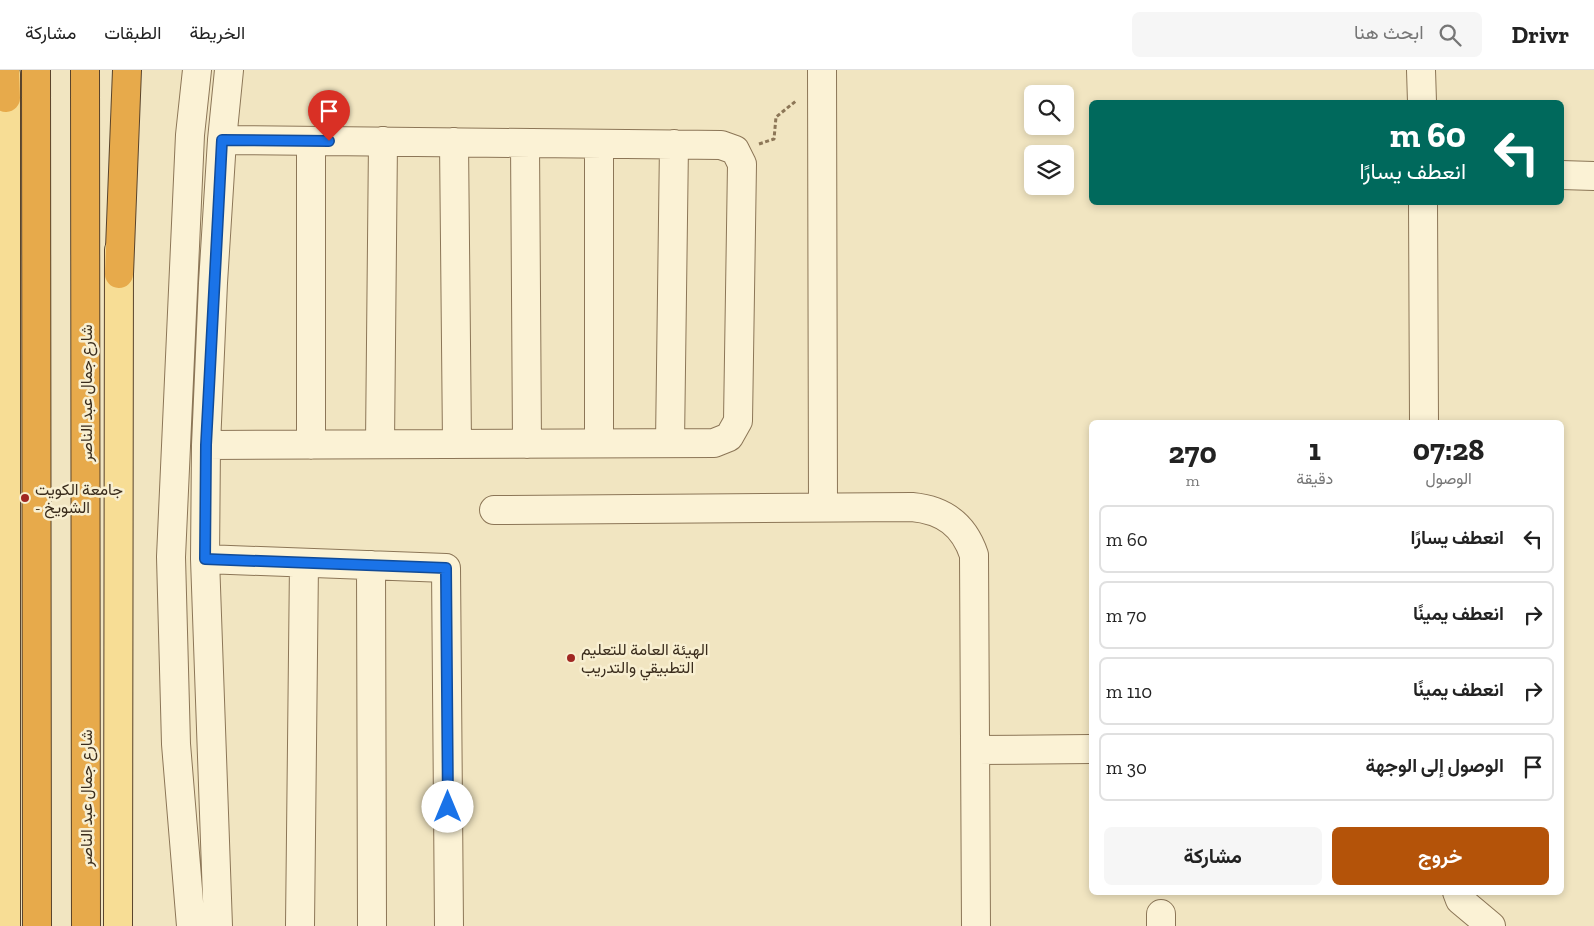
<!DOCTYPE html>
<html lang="ar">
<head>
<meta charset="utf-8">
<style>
  body { margin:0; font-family:"Zilla Slab",Vazirmatn,serif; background:#f6f6f6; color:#222; direction:rtl; height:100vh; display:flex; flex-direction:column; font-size:19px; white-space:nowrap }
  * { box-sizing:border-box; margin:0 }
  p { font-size:16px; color:#767676 }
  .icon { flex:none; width:28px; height:28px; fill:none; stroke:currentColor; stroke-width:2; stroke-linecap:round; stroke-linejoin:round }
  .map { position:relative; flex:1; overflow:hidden; direction:ltr }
  .side { position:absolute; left:1089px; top:350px; width:475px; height:475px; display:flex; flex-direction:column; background:#fff; border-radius:8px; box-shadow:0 2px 8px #0003; direction:rtl }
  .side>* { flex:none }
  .guide { position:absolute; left:1089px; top:30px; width:475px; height:105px; border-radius:8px; box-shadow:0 2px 8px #0003; direction:rtl; background:#00695c; color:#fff; overflow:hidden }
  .controls { position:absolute; left:1024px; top:15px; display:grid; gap:10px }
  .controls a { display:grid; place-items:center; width:50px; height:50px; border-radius:8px; background:#fff; box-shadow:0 2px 8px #0003; font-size:25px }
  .pin { position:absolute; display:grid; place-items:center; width:42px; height:42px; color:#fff; margin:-51px -21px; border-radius:50% 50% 50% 0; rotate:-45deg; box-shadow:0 0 5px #0007 }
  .pin .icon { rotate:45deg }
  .me { position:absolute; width:55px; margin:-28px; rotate:0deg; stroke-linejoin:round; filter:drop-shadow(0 0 4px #0008) }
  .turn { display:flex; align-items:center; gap:18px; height:105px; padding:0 15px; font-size:22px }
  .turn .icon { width:65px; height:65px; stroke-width:2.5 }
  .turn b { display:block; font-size:35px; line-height:42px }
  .eta { display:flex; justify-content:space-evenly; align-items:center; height:85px; text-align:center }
  .eta b { font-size:30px; font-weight:700; line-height:35px }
  .action { display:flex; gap:10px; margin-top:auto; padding:10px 15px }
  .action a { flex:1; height:58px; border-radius:8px; background:#b45309; color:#fff; font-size:20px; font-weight:700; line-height:58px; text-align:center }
  .action a+a { background:#f6f6f6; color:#222 }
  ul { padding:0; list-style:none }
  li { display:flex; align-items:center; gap:15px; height:68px; margin:0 10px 8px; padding:0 5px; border:2px solid #e0e0e0; border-radius:8px }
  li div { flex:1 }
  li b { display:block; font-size:19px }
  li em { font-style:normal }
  header { display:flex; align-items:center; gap:30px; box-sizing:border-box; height:70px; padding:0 25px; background:#fff; border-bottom:1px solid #e0e0e0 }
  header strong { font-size:24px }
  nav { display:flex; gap:28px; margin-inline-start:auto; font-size:18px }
  .search { width:350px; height:45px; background:#f6f6f6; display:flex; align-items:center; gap:12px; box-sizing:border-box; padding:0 18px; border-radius:8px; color:#767676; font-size:19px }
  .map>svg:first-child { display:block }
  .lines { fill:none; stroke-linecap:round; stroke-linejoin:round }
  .minor-casing { stroke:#8c7657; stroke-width:30 }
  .major-casing { stroke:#59432b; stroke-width:30 }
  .highway-casing { stroke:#59432b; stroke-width:30 }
  .path { stroke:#8c7657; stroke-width:3; stroke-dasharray:4 2.5; stroke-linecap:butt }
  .minor { stroke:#fbf2d5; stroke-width:28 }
  .major { stroke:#f7dd95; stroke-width:28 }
  .highway { stroke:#e7aa4b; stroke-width:28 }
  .route-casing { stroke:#114b97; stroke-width:12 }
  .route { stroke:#1a73e8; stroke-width:9 }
  .poi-dot { fill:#a02722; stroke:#f8efd1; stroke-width:2 }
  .labels { text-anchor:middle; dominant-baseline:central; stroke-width:5; stroke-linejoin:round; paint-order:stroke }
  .street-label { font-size:16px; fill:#3a2c1c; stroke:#f8efd1 }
  .poi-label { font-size:16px; fill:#3a2c1c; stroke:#f8efd1; text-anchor:start }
</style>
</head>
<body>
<header>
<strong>Drivr</strong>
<div class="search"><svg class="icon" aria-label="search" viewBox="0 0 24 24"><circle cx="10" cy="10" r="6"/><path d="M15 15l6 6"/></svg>ابحث هنا</div>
<nav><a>الخريطة</a><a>الطبقات</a><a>مشاركة</a></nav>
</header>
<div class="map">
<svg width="1594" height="856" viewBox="0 0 1594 856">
  <rect width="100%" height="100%" fill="#f1e5c1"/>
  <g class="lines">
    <g class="minor-casing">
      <path id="minor" d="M822,0l1,437
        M1421,0l1,32
        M454,72l3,302
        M525,73l2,301
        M1561,105l33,1
        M1423,132l1,220
        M599,373v-299
        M670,373l4,-299
        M380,374l3,-303
        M206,375l508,-2 15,-6 9,-16 4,-257 -7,-14 -14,-5 -499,-5
        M311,375v-304
        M494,440l418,-3c32,3 52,18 62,48l2,371
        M205,489l241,9 3,358
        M371,495l1,361
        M976,680l115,-1
        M1457,822l3,8 31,26
        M191,856l-15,-182 -5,-187 19,-422 7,-65
        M218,856l-13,-367 1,-114 7,-162 9,-143 7,-70
        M300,856l4,-363
        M1161,856v-12"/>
    </g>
    <g class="major-casing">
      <path id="major" d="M6,856v-852
        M118,856l1,-676"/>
    </g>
    <g class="highway-casing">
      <path id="highway" d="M5,0l1,28
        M36,0l1,856
        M85,0l1,856
        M119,204l8,-204"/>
    </g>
    <path class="path" d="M759,74l15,-5 2,-22 20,-16"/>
    <use href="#minor" class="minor"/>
    <use href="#major" class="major"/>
    <use href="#highway" class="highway"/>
  </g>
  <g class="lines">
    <g class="route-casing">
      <path id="route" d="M329,71l-107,-1 -16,305 -1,114 241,9 2,239"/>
    </g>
    <use href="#route" class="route"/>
  </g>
  <g class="poi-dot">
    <circle cx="25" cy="428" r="5"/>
    <circle cx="571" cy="588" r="5"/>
  </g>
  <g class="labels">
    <g class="street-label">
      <text transform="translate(86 323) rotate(-90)">شارع جمال عبد الناصر</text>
      <text transform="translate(86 728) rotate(-90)">شارع جمال عبد الناصر</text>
    </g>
    <g class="poi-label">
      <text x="35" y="419">جامعة الكويت<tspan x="35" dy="18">- الشويخ</tspan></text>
      <text x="581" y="579">الهيئة العامة للتعليم<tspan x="581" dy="18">التطبيقي والتدريب</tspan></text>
    </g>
  </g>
</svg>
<div class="controls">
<a><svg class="icon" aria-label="search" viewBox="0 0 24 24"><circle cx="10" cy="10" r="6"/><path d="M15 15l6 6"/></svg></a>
<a><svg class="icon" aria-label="layers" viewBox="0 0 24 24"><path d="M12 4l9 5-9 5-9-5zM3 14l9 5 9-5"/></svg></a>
</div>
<div class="pin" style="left:329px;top:71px;background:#d93025"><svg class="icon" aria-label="arrive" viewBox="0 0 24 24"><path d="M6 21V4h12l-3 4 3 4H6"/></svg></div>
<svg class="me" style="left:448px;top:737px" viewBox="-20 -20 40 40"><circle r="19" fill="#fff"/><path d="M0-13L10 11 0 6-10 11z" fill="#1a73e8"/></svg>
<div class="guide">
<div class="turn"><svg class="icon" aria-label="left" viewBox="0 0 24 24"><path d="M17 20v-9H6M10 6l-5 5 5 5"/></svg><div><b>60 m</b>انعطف يسارًا</div></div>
</div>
<section class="side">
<div class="eta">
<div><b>07:28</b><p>الوصول</p></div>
<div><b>1</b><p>دقيقة</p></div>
<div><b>270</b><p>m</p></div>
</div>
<ul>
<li><svg class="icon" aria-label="left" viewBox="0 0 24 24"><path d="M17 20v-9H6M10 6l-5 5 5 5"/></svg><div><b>انعطف يسارًا</b></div><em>60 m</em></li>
<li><svg class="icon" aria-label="right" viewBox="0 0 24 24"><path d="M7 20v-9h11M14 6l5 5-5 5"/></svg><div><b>انعطف يمينًا</b></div><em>70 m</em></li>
<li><svg class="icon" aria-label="right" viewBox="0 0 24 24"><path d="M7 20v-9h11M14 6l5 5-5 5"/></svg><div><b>انعطف يمينًا</b></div><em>110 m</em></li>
<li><svg class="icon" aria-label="arrive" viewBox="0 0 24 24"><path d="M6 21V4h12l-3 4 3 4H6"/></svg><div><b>الوصول إلى الوجهة</b></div><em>30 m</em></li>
</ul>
<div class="action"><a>خروج</a><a>مشاركة</a></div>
</section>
</div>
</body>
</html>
